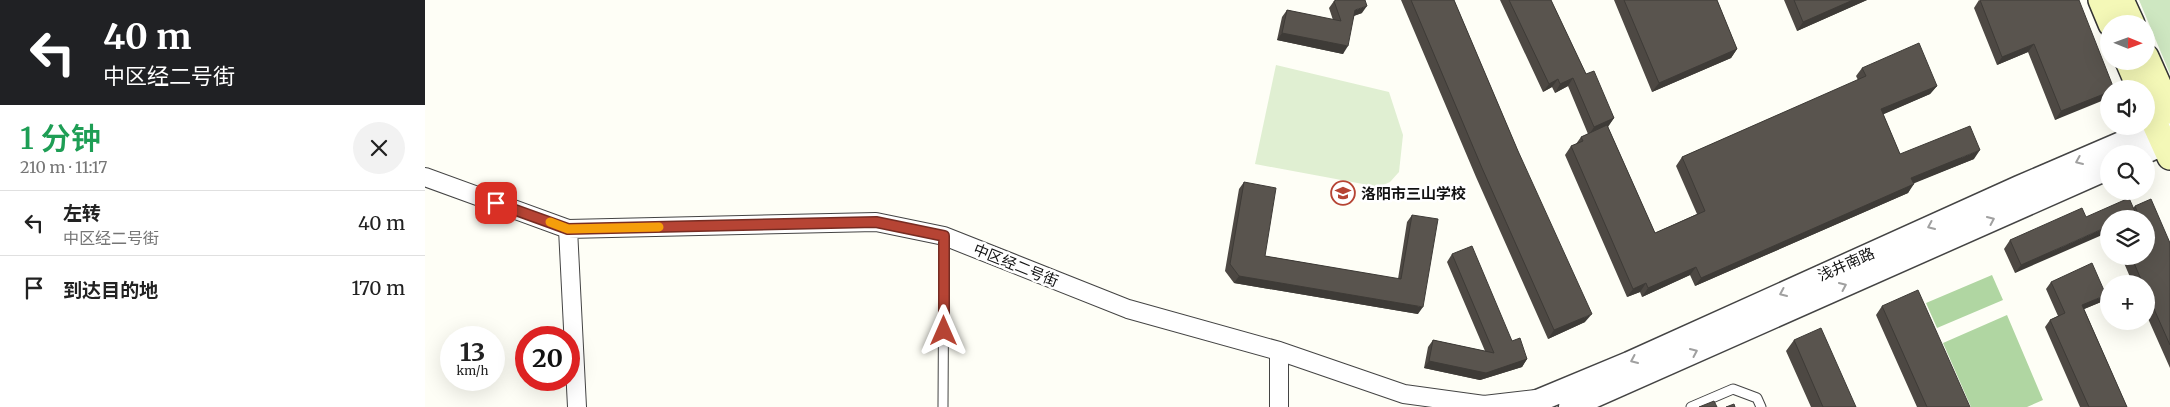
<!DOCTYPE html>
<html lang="zh">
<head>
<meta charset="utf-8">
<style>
  body { margin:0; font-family:Merriweather,"Noto Sans SC",serif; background:#f2f2f2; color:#222; height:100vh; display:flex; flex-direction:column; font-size:19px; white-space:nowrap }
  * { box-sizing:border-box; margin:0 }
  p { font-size:16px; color:#767676 }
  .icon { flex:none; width:28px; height:28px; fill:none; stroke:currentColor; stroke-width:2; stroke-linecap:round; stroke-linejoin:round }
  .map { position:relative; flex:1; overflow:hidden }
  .panel { display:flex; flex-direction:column; background:#fff; width:425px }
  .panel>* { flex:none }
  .top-card { background:#202124; color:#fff; overflow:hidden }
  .needle { width:32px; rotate:91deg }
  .fabs { position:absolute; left:1675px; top:15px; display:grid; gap:10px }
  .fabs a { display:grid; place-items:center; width:55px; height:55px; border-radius:50%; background:#fff; box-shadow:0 5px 20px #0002; font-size:25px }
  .speed { position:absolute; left:15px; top:326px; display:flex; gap:10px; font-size:25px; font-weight:700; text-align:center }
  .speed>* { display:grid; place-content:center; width:65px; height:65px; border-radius:50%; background:#fff; box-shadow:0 5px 20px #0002; line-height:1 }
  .speed small { font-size:12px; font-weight:400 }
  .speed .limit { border:8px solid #d22; background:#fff; color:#111 }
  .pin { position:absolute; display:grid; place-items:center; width:42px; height:42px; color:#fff; margin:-21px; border-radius:10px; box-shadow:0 2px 8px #0006 }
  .me { position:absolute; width:55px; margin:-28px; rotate:0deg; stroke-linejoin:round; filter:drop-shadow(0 0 4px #0008) }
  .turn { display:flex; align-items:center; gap:18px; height:105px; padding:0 20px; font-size:22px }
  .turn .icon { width:65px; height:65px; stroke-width:2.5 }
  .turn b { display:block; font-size:35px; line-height:42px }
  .round { display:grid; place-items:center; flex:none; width:52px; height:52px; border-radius:26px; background:#f2f2f2 }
  .headline { display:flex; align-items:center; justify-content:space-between; height:85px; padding:0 20px }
  h1 { font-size:30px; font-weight:600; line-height:38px; color:#1e9e55 }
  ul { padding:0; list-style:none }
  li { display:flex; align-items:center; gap:15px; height:65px; padding:0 20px; border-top:1px solid #e0e0e0 }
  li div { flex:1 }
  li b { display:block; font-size:19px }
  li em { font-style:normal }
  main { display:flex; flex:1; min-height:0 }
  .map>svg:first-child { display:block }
  .green { fill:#cee7c1 }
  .forest { fill:#b0d6a2 }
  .pitch { fill:#e0efd2 }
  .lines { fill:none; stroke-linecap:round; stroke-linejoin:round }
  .service-casing { stroke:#444; stroke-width:11 }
  .minor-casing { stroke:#444; stroke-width:20 }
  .tertiary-casing { stroke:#444; stroke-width:25 }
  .secondary-casing { stroke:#333; stroke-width:28 }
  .service { stroke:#fff; stroke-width:9 }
  .minor { stroke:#fff; stroke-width:18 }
  .tertiary { stroke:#fff; stroke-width:22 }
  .secondary { stroke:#f4f8b7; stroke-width:25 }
  .wall { fill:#4d4843 }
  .shaded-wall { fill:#3e3b37 }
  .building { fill:#59544e; stroke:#3e3b37 }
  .oneway { stroke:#a0a0a0 }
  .route-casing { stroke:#762c22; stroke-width:12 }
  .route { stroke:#b64434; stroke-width:9 }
  .slow { stroke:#f59e0b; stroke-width:9 }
  .labels { text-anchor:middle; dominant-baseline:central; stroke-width:5; stroke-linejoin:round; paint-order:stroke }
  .poi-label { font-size:15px; font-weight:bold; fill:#111; stroke:#fff; text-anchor:start }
  .street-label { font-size:15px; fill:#111; stroke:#fff }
</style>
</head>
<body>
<main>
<section class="panel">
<div class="top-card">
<div class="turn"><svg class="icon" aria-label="left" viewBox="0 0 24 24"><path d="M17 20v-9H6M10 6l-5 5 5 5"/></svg><div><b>40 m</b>中区经二号街</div></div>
</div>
<div class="headline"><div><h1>1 分钟</h1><p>210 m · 11:17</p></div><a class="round"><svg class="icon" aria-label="close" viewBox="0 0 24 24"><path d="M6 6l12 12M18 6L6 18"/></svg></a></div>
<ul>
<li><svg class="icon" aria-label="left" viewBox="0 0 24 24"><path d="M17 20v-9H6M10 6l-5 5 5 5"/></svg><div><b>左转</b><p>中区经二号街</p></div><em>40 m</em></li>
<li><svg class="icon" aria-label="arrive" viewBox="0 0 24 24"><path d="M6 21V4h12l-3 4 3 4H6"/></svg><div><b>到达目的地</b></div><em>170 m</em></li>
</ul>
</section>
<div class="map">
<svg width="1745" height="407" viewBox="0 0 1745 407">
  <rect width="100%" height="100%" fill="#fefef6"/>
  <path class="green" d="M1714,0h31v74z"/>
  <path class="forest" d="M1567,275l11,25 -66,28 -11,-25z
    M1582,315l36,85 -16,7h-56l-28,-64z"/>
  <path class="pitch" d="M851,65l113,27 14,43 -4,37 -9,10 -11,5 -124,-23z"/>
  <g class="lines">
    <g class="service-casing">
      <path id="service" d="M518,407l1,-171
        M1266,407l42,-18 24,9 4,9"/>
    </g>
    <g class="minor-casing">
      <path id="minor" d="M0,177l143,52 308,-7 68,14 184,73 151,42 125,43 80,11 52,-6
        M143,229l9,178
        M854,351v56"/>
    </g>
    <g class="tertiary-casing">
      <path id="tertiary" d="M1716,154l29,-13
        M1098,407l106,-44 390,-176 151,-65
        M1145,407l539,-239"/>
    </g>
    <g class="secondary-casing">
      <path id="secondary" d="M1676,0l10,24
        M1696,0l11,24
        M1721,57l24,54
        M1703,61l12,28
        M1721,104l24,53"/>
    </g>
    <use href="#service" class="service"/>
    <use href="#minor" class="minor"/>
    <use href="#tertiary" class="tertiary"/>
    <use href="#secondary" class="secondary"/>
  </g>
  <path class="wall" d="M976,0h53l64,151 67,171 -37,17 -72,-162z
    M1075,0h51l35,74 28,44 -6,9 47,106 42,-19 -21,-48 6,-9 176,-77 -2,-4 6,-8 75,18 -7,8 -47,20 17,40 74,5 -61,24 -5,10 -213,93 -5,-11 -48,22 -2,-5 -13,5 -62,-142 6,-9 5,-2 5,-7 7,-3 -20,-48 -13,7 -3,-6 -9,5z
    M1189,0h103l20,49 -6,9 -79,34z
    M1359,0h83l-70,31z
    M1554,0l135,89 -59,31 -27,-68 -31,13 -23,-57z
    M909,1l28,12 -8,3 -11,38 -66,-14 5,-23 5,-7 46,10 -4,-12z
    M819,182l21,74 133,23 9,-57 5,-7 6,99 -184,-31 -9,-12 14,-82z
    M1710,206l35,37v125l-24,-54v-30h-13l-12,-28h25v-37h-37l-94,54 -11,-24 6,-9 123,-32z
    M1027,254l60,87 15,18 -5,8 -42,13 -56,-12 4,-21 5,-7 52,11 -38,-89z
    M1626,282l50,20 -17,7 43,98h-47l-35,-80 5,-7 8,-4 -12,-27z
    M1457,306l88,101h-53l-41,-92z
    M1369,340l62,67h-45l-25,-56z"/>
  <path class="shaded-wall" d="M1428,0h14l-70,31 6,-9z
    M942,6l-5,7 -12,4 5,-7z
    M857,33l66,13 -5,8 -66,-14z
    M1609,44l-6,8 -31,13 5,-8z
    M1312,49l-6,9 -79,34 7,-9z
    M1148,78l-5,8 -13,7 5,-9z
    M1133,79l-6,8 -9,5 6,-8z
    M1512,86l-7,8 -55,24 6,-9z
    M1684,92v6l-54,22 6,-9z
    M1189,118l-6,8 -19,9 5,-8z
    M1555,150l-6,9 -69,28 6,-9z
    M1489,184l-6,9 -213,93 6,-8z
    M1711,214l-4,5h-7z
    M1684,226v6l-94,41 6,-8z
    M1271,267l-6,8 -48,22 6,-9z
    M814,276l184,31 -5,7 -184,-31z
    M1221,283l-6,9 -13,5 6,-8z
    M1681,295l-5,7 -24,10 5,-7z
    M1167,314l-7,8 -37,17 6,-9z
    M1102,359l-5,8 -42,13 -56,-12 5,-7z"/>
  <path class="building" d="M912,0h28l2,6 -12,4 -7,36 -66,-13 5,-23 54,11 -7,-20z
    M986,0h43l64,151 74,163 -38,16 -72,-162z
    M1084,0h42l35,74 8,-3 20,47 -20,9 -21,-49 -13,6 -2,-5 -9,5z
    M1199,0h93l20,49 -78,34z
    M1369,0h59l-50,22z
    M1555,0h99l35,89h-5v3l-48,19 -27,-67 -32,13z
    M1494,43l18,43 -56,23 19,45 70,-28 10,24 -69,28 3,6 -213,94 -5,-11 -48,21 -2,-5 -13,6 -62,-143 12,-5 -2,-4 26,-12 48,108 50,-22 -23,-54 184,-81 -4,-8z
    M819,182l32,6 -11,68 136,23 11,-64 26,4 -15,88 -184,-31 -9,-12z
    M1704,198l7,16 -11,5h-16v7l-88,39 -11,-25 72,-32 4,9z
    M1726,199l19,44v102l-24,-54v-7h-3l-12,-28h15v-18l2,-1 -2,-5v-13h-6l-5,-13z
    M1047,246l40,95 8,-3 7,21 -41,14 -57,-12 4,-21 61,13 -42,-99z
    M1667,263l14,32 -24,10 45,102h-38l-39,-87 15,-7 -14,-31z
    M1493,290l52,117h-43l-45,-101z
    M1396,328l35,79h-33l-29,-67z
    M1289,401l3,6h-18z
    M1309,404l1,3h-9z"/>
  <defs><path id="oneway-chevron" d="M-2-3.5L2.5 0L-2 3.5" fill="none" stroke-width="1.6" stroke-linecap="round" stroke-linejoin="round" transform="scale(1.25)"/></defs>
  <g class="oneway">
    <use href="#oneway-chevron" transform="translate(1654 161) rotate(157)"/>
    <use href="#oneway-chevron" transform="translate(1566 220) rotate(-24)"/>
    <use href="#oneway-chevron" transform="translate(1506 226) rotate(156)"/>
    <use href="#oneway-chevron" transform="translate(1418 286) rotate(-24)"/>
    <use href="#oneway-chevron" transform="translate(1358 293) rotate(156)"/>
    <use href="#oneway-chevron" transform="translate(1269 352) rotate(-24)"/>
    <use href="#oneway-chevron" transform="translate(1209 360) rotate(156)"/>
  </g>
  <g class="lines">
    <g class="route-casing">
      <path id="route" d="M71,203l72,26 308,-7 68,14v95"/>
    </g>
    <use href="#route" class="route"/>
    <path class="slow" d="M125,222l18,7 91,-2"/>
  </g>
  <defs>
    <g id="school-ring" transform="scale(1.25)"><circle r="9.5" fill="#fff" stroke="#b64434" stroke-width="1.5"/><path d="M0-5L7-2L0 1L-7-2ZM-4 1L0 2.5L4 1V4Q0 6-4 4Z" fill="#b64434"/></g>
  </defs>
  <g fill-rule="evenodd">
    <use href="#school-ring" x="918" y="193"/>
  </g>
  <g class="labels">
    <g class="poi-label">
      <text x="936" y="193">洛阳市三山学校</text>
    </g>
    <g class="street-label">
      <text transform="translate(1421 264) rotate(-24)">浅井南路</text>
      <text transform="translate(591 265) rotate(22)">中区经二号街</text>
    </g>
  </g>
</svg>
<div class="fabs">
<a><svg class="needle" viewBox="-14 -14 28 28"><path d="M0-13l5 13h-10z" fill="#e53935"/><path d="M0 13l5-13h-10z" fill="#767676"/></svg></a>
<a><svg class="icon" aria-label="sound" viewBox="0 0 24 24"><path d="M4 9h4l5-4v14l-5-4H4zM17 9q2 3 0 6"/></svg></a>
<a><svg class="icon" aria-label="search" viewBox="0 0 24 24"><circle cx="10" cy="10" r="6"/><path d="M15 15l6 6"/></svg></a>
<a><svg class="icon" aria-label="layers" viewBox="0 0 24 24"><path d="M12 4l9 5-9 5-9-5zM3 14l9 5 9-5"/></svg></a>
<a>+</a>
</div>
<div class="speed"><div>13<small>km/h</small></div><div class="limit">20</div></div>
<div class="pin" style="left:71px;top:203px;background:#d93025"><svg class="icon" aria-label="arrive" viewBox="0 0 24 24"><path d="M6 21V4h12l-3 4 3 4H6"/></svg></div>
<svg class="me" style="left:519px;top:331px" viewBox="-20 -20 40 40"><path d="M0-17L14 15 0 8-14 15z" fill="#b64434" stroke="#fff" stroke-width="4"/></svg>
</div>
</main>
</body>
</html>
